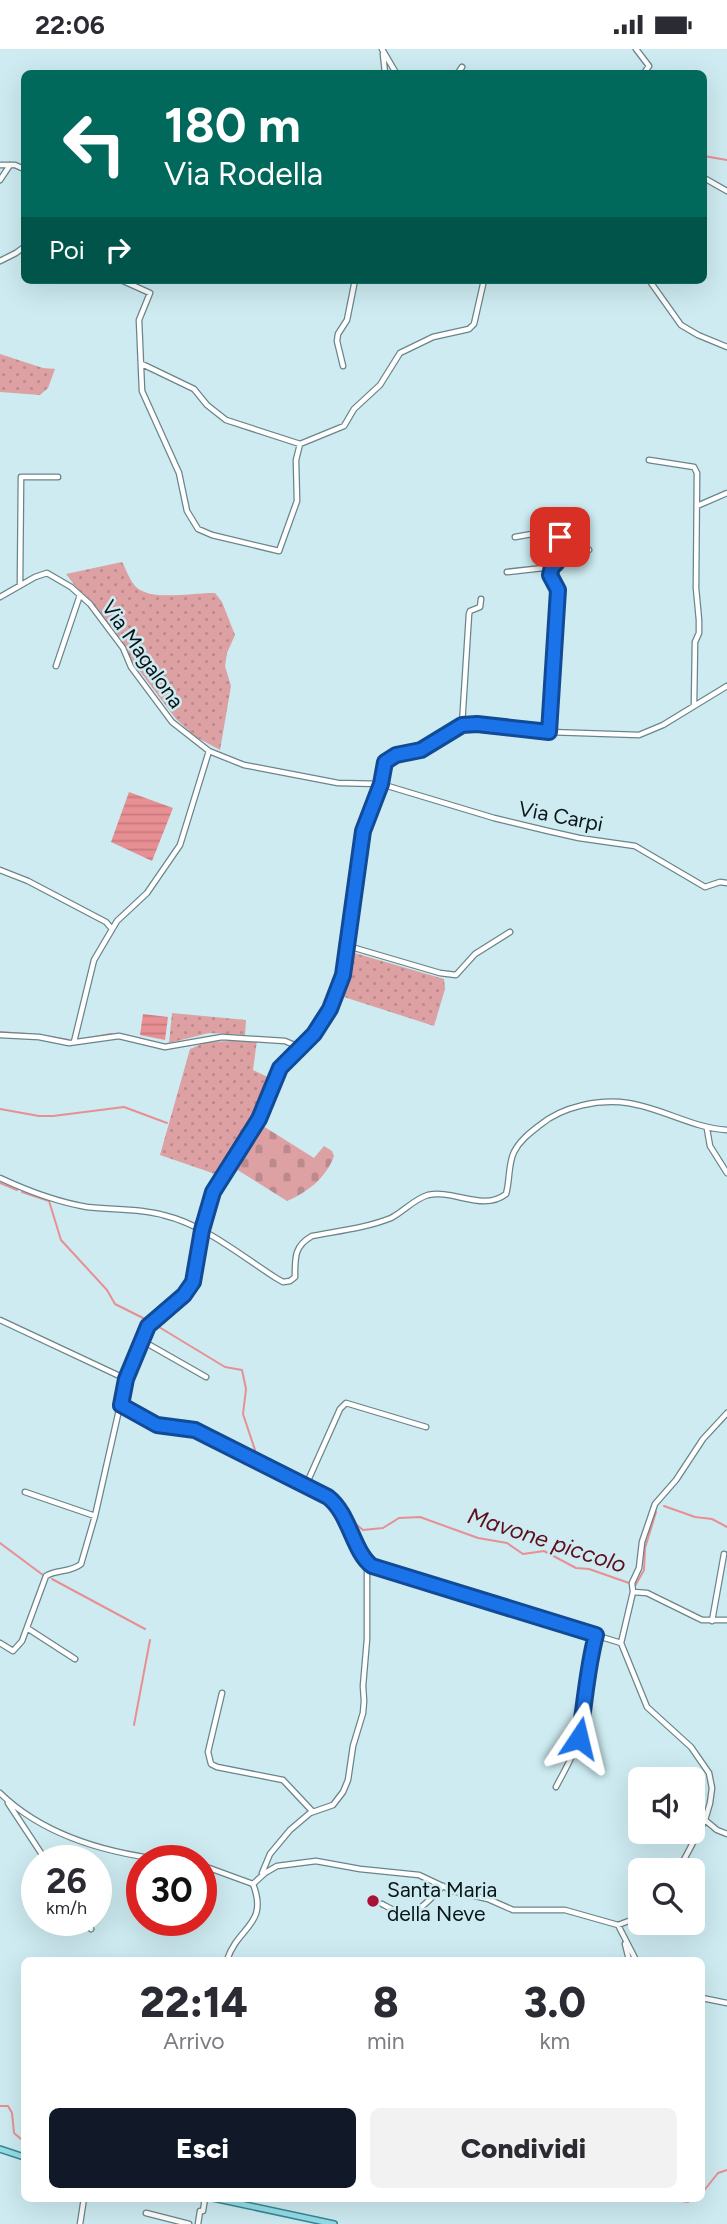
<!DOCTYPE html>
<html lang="it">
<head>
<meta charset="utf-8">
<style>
  body { margin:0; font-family:Figtree,sans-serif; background:#f2f2f3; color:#2b2b33; height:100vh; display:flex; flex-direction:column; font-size:26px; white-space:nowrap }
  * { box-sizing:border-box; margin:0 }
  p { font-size:23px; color:#7c7c81 }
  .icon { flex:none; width:38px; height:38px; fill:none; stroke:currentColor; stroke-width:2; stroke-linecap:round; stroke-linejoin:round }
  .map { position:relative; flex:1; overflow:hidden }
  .panel { position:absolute; left:21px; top:1908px; width:684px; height:245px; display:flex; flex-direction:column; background:#fff; border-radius:10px; box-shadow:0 7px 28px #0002 }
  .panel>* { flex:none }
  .banner { position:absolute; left:21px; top:21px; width:686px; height:214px; border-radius:10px; box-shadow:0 7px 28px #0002; background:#00695c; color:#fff; overflow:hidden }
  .buttons { position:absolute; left:628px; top:1718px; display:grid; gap:14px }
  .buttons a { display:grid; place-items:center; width:77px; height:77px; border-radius:10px; background:#fff; box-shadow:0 7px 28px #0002; font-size:35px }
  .speed { position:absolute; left:21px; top:1796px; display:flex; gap:14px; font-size:35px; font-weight:700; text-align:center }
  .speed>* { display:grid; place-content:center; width:91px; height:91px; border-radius:50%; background:#fff; box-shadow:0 7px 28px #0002; line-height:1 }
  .speed small { font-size:18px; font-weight:400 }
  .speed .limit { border:10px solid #d22; background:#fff; color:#111 }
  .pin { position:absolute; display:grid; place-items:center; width:60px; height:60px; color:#fff; margin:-30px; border-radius:14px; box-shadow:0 4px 10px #0006 }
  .me { position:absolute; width:77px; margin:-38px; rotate:10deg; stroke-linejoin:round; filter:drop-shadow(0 0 5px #0008) }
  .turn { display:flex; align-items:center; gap:24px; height:147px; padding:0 28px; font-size:32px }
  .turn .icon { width:91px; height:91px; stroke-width:2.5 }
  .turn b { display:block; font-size:49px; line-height:60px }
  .then { display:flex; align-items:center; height:66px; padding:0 28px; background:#0003; gap:14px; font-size:26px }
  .eta { display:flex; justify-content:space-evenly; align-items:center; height:119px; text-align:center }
  .eta b { font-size:42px; font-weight:800; line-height:49px }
  .primary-button { display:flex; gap:14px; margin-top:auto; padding:14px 28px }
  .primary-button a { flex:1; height:80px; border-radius:10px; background:#111827; color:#fff; font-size:28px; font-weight:800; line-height:80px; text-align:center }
  .primary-button a+a { background:#f2f2f3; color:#2b2b33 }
  .status { display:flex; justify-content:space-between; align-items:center; height:49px; padding:0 35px; background:#fff; direction:ltr }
  .status svg { height:19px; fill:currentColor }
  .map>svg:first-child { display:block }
  .grass { fill:url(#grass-dots) }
  .cemetery { fill:url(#cemetery-stones) }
  .water { fill:url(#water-rules) }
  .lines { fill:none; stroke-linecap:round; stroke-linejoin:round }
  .stream { stroke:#e88f93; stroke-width:2 }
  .minor-casing { stroke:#6a858a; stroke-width:7 }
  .major-casing { stroke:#378895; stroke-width:8 }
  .minor { stroke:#fff; stroke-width:4.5 }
  .major { stroke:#95dde8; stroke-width:5 }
  .route-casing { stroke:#114b97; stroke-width:18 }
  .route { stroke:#1a73e8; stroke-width:12 }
  .poi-dot { fill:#a91234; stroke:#cdebf1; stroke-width:2.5 }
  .labels { text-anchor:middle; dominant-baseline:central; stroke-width:5; stroke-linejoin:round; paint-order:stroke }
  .street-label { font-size:21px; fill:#0a1517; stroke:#cdebf1 }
  .poi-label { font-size:21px; fill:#0a1517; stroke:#cdebf1; text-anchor:start }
  .water-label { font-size:23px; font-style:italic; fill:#5d0d1b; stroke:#cdebf1 }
</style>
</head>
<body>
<div class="status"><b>22:06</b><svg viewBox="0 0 49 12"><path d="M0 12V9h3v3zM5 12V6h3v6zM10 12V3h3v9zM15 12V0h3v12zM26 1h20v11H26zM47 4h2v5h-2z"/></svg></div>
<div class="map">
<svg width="727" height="2175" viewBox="0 0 727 2175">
  <defs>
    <pattern id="grass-dots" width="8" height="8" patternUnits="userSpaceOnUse" patternTransform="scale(1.75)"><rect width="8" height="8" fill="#dda1a3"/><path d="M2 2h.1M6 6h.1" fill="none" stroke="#bc8a8c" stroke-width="1.8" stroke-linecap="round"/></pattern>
    <pattern id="cemetery-stones" width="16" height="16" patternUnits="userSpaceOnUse" patternTransform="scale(1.75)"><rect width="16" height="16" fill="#dda1a3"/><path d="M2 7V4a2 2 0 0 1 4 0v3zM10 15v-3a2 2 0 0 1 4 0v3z" fill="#bc8a8c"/></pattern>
    <pattern id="water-rules" width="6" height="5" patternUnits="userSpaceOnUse" patternTransform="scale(1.75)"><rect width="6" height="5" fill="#e88f93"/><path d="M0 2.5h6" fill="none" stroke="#c67a7e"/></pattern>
  </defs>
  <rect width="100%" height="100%" fill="#cdebf1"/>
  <path class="grass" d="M0,305l43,14 12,1 -7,19 -8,7 -40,-3z
    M122,513c4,7 8,19 14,25 16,15 59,5 79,6l7,9 13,33 -8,18 -2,13 6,20 -11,64 -24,-13 -20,-18 -110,-145z
    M351,903l93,27 1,10 -11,37 -90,-29z
    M172,964l74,7 -1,15 -36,-2 -40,10z
    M257,991l-4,30 19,9 -17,40 -37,56 -58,-20 30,-106 16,-7z"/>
  <path class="cemetery" d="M263,1077l51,32 10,-12 8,5 2,5c-8,22 -26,36 -47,45l-51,-32z"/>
  <path class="water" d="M129,743l44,16 -21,53 -41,-19z
    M143,965l25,3 -3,23 -25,-5z"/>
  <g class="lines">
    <path class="stream" d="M704,107l23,4
      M0,983l26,2
      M45,987l24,4
      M84,990l27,-5 16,2
      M0,1060l39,7h14l71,-9 43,16
      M0,1134l17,7
      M22,1143l27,9 12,39 46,50 8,14 32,16
      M154,1275l71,43 17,3 4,19 -3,25 14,42 48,23
      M311,1433l26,14 15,25 11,9 20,-2 16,-10 21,-1 58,21 29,5 16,11 21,-3 32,17 13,1 40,14
      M664,1457l31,11 17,2 15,8
      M0,1494l43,32
      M52,1530l93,50
      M635,1537l9,-16 1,-22 11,-36
      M134,1676l16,-85
      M0,2057h8l4,7 2,20 7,6 3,-2
      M702,2144l16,-20 9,-3
      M663,2149l25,4 7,-4"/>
    <g class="minor-casing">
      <path id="minor" d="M382,0l14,24
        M636,0l13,17 -5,7
        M383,5l2,19
        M458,24l4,-6
        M0,116h15l9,4
        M704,129l23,13
        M0,131l10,-15
        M0,212l16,-8 8,-6
        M121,231l29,13 -11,27 3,71 37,82 8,38 11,18 14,6 67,16 18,-50 -1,-41 4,-16
        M649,231l32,45 17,10 29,12
        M142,315l52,25 13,16 19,15 74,24 44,-18 10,-17 26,-24 20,-32 33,-16 36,-8 5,-5 10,-44
        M343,317l-6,-25 1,-7 9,-14 8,-40
        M649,411l45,7 3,6 -1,115 3,32v13l-4,9 -1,63
        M697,457l30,-13
        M515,488l40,-7 5,7 -2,26
        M507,523l45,-5
        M20,536l1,-108h37
        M0,548l35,-20 12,-4 24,14 19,17 33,44 8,19 41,55 37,29 35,14 94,18 43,1 113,34 54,13 31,7 56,8 70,41 15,-5 7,1
        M56,617l24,-71
        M462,676l7,-111 1,-3 10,-4 1,-8
        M549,683l8,-142 -7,-15 2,-8 37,-17
        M0,821l28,11 78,41 6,7
        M348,897l92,27 16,2 19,-21 35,-22
        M0,986l39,2 30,6 50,-7 46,11 57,-10 63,4 14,6
        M74,993l20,-82 23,-39 30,-28 33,-48 29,-94
        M707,1080l3,17 17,27
        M0,1129c28,13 57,24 87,29 25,3 52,1 76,8 42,10 77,40 113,63l7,4 7,-1 5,-4c0,-19 -1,-31 17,-41 26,-5 54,-8 79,-18 12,-6 23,-19 37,-23 25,-6 55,17 78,-1 4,-13 2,-30 8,-42 6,-12 17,-20 26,-27 23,-19 59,-26 88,-22 34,5 64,25 99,27
        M0,1271l126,59
        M141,1291l65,37
        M121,1356l36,20 38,5 134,67c21,17 25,56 43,69l249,77 26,64 44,40 18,26 3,15 -2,15 -5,17 -27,51
        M306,1436l34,-76 6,-6 80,24
        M25,1443l70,24
        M633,1543l14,1 55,27h25
        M712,1572l12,-67
        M27,1579l48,31
        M0,1594l13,8 9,-10 24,-65c11,-7 24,-3 35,-12l14,-48 31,-137 15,-39 7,-14 36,-31 9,-13 9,-52 11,-38 46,-73 21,-51 34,-34 16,-25 13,-34 17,-116 1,-18 20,-57 4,-22 3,-4 8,-3 25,-5 41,-25 15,-1 72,8 90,3 24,-10 64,-39
        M621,1594l12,-51 -1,-9 7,-15 3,-26 13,-38 21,-24 27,-41 24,-26
        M222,1644l-14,59 3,12 6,3 66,13 30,32
        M556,1738c8,-16 19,-33 23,-50 9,-34 7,-69 17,-102
        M0,1744c44,43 106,60 166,67
        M8,1754l33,50 2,7
        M705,1771l12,10 10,4
        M201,1816l52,19
        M262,1824l8,-19 20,-24 20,-17 23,-8 10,-13 5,-12 5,-34 10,-33 1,-12 -1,-15 4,-47v-76
        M253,1835l12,-11 12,-7 39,-5 44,8 59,6 34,16 35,8 25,11h52l53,15 18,35
        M382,1855c6,3 15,9 22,9 14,2 30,-18 39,-27
        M80,1871l11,9
        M618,1876l16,-6 6,-8
        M625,1895l4,16
        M227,1911c11,-34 42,-35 26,-76
        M702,1949l25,5
        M146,2164l43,11
        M80,2175l4,-26
        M198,2175l2,-13h3l2,-13"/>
    </g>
    <g class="major-casing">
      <path id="major" d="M0,2100l24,8
        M213,2149l121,26"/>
    </g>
    <use href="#minor" class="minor"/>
    <use href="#major" class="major"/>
  </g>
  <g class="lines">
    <g class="route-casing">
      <path id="route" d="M560,488c0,11 3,23 -8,30l-2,8 8,15 -9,142 -72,-8 -15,1 -41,25 -25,5 -11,7 -4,22 -18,47 -20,144 -13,34 -16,25 -34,34 -21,51 -46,73 -11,38 -9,52 -9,13 -36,31 -22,53 -5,26 36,20 38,5 133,67c22,17 25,55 44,69l224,69c-9,33 -11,69 -17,103"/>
    </g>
    <use href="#route" class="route"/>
  </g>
  <circle class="poi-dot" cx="373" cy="1852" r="7"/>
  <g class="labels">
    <g class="street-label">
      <text transform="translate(143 605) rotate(55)">Via Magalona</text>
      <text transform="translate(561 767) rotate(11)">Via Carpi</text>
    </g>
    <g class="poi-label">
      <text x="387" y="1840">Santa Maria<tspan x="387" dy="24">della Neve</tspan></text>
    </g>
    <g class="water-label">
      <text transform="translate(547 1491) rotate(18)">Mavone piccolo</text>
    </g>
  </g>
</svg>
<div class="buttons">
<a><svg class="icon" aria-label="sound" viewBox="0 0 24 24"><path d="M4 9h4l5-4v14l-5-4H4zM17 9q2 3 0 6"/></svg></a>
<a><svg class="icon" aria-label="search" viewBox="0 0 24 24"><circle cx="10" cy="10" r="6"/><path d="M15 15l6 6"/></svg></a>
</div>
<div class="speed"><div>26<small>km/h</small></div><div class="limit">30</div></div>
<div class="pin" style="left:560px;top:488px;background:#d93025"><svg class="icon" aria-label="arrive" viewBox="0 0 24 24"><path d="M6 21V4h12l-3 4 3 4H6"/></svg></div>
<svg class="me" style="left:579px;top:1689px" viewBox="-20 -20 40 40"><path d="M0-17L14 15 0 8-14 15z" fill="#1a73e8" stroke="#fff" stroke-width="4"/></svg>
<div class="banner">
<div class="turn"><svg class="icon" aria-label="left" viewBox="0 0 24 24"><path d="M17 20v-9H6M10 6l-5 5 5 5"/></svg><div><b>180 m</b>Via Rodella</div></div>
<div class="then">Poi<svg class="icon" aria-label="right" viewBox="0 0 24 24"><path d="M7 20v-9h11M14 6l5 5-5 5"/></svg></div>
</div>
<section class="panel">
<div class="eta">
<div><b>22:14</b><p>Arrivo</p></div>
<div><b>8</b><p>min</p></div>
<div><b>3.0</b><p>km</p></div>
</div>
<div class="primary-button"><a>Esci</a><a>Condividi</a></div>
</section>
</div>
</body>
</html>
